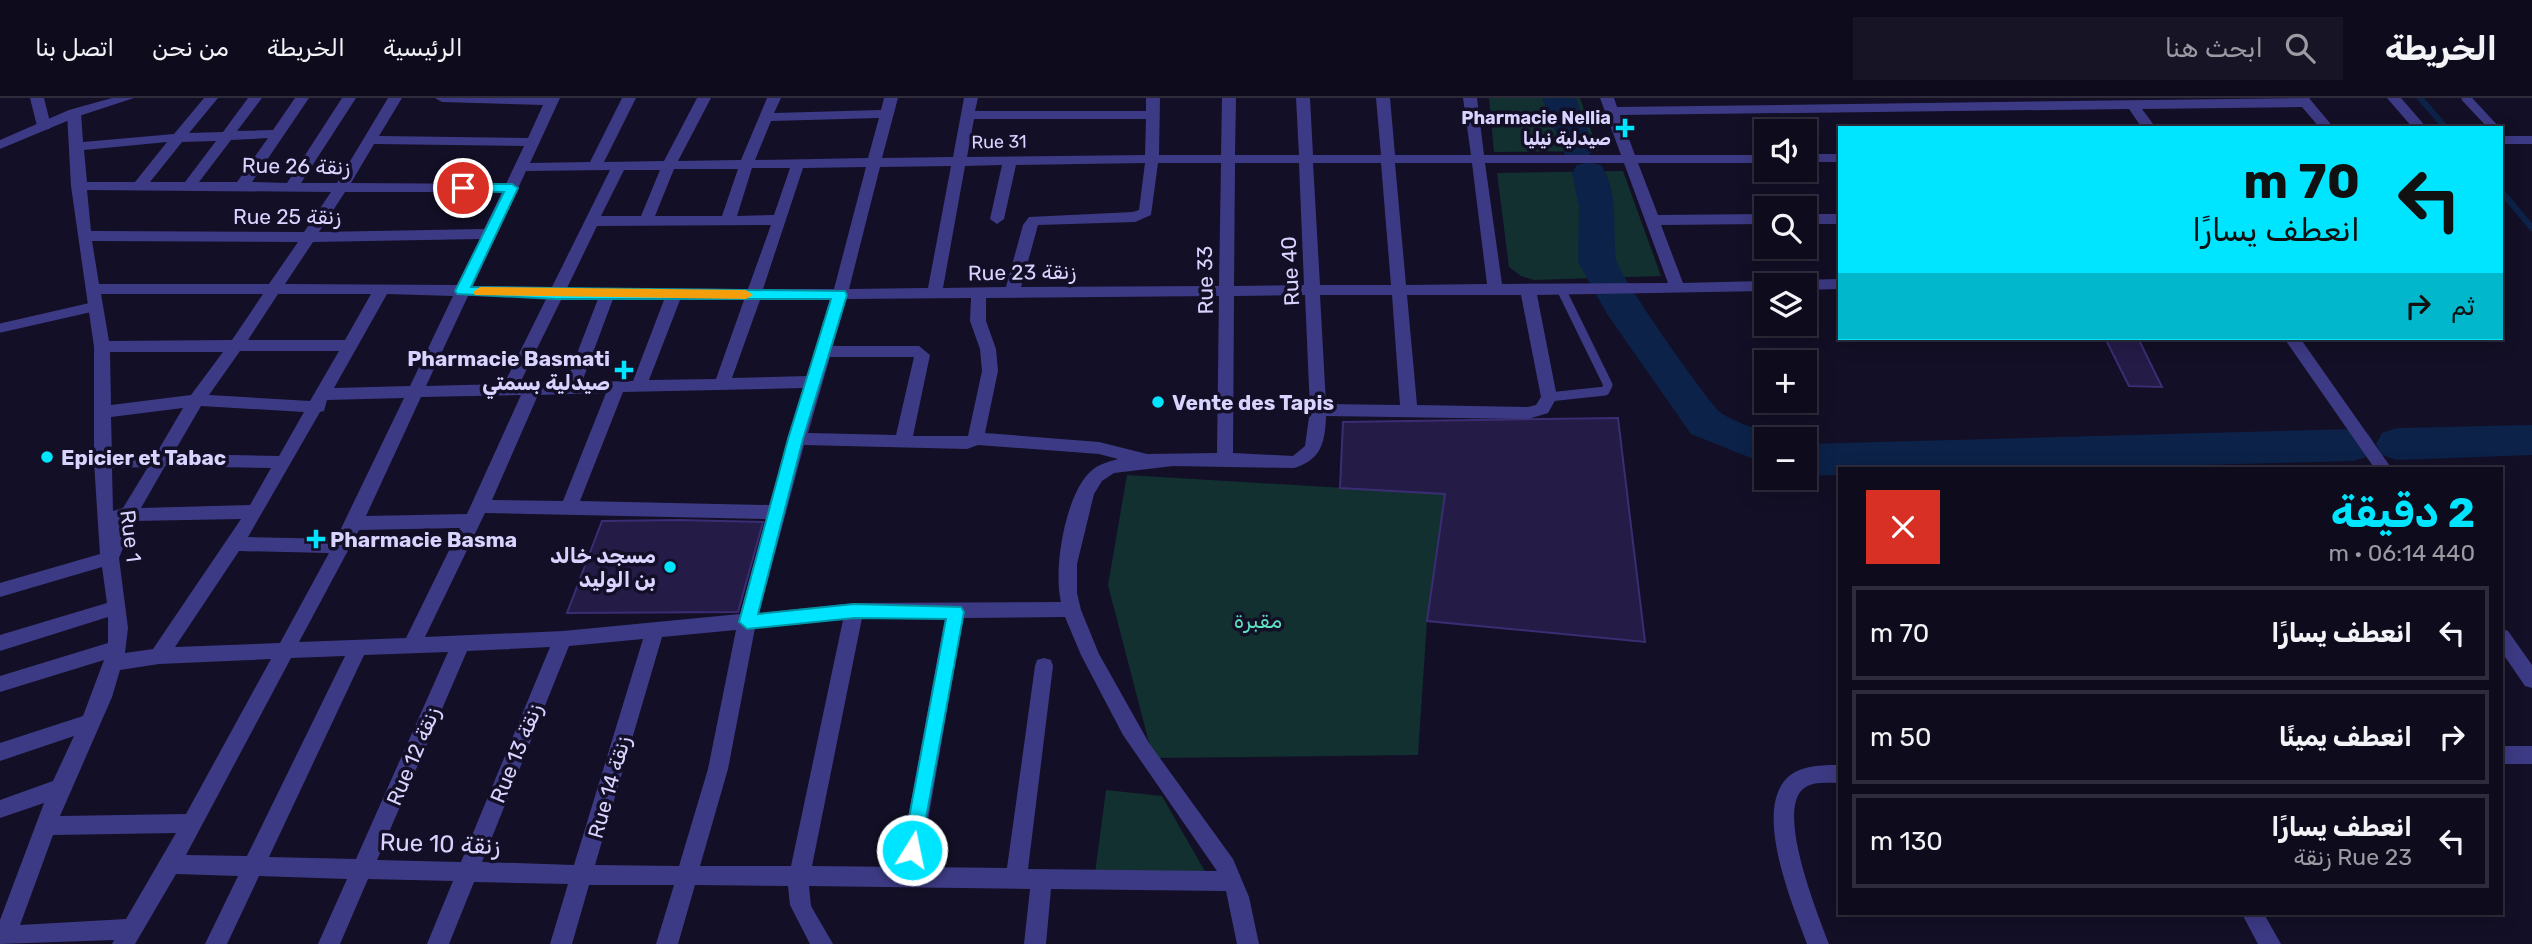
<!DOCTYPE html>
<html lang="ar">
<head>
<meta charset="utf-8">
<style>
  body { margin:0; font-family:Rubik,Vazirmatn,sans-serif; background:#171425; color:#f1f3f6; direction:rtl; height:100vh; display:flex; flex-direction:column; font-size:26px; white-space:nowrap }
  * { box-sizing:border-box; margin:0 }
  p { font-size:23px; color:#9b9ba3 }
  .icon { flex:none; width:38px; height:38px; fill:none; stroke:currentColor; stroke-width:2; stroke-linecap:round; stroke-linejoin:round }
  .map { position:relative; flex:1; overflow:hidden; direction:ltr }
  .sheet { position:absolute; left:1838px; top:369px; width:665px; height:448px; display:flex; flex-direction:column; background:#0e0b1c; border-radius:0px; box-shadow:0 4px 18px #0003,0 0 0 2px #2e2b3b; direction:rtl }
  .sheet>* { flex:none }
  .guide { position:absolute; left:1838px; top:28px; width:665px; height:214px; border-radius:0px; box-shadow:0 4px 18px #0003,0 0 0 2px #2e2b3b; direction:rtl; background:#00e5ff; color:#111; overflow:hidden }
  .fabs { position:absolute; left:1754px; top:21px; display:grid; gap:14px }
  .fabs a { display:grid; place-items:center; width:63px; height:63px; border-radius:0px; background:#0e0b1c; box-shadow:0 4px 18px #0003,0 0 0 2px #2e2b3b; font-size:35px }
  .pin { position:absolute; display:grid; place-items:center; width:60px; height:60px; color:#fff; margin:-30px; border:4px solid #fff; border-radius:50%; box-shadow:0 2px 7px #0007 }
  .me { position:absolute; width:77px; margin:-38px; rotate:10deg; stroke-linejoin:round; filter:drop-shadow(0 0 5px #0008) }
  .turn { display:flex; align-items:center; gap:24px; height:147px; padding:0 28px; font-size:32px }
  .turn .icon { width:91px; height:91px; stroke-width:2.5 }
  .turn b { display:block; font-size:49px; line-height:60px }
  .then { display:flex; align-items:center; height:66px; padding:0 28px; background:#0003; gap:14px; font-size:26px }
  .round { display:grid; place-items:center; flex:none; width:74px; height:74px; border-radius:0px; background:#171425 }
  .headline { display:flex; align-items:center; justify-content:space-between; height:119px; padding:0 28px }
  h1 { font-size:42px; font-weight:700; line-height:52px; color:#00e5ff }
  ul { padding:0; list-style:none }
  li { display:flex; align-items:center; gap:21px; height:94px; margin:0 14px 10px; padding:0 14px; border:4px solid #2e2b3b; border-radius:0px }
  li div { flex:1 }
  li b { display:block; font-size:26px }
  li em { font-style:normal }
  header { display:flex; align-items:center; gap:42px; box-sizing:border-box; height:98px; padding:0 35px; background:#0e0b1c; border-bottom:2px solid #2e2b3b }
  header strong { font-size:33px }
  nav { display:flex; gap:38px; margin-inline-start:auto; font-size:24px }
  .search { width:490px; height:63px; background:#171425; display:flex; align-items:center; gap:18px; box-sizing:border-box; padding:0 24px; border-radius:0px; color:#9b9ba3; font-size:26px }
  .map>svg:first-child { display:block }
  .green { fill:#12302f }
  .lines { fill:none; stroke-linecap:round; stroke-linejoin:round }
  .stream { stroke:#0c2248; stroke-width:6 }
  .river { fill:#0c2248; fill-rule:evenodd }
  .building { fill:#241b47; stroke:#3b2d73; stroke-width:2 }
  .service { stroke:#3d3a85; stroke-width:9 }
  .minor { fill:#3d3a85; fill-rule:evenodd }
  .tertiary { fill:#3d3a85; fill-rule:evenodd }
  .route { fill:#00e5ff; stroke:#0095a6; stroke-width:2 }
  .slow { fill:#f59e0b }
  .poi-dot { fill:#00e5ff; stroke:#130f26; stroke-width:2.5 }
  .labels { text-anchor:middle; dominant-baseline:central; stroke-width:7; stroke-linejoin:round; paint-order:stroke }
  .far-poi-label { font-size:18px; font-weight:bold; fill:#d9d4ff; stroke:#130f26; text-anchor:end }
  .far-street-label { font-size:18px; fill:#d9d4ff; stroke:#130f26 }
  .street-label { font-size:21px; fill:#d9d4ff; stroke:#130f26 }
  .poi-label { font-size:21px; font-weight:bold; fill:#d9d4ff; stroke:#130f26; text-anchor:start }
  .park-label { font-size:21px; fill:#5fe0c0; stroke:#130f26 }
  .near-street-label { font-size:24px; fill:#d9d4ff; stroke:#130f26 }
</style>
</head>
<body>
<header>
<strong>الخريطة</strong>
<div class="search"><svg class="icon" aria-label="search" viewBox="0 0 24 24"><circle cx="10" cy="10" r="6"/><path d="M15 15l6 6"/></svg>ابحث هنا</div>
<nav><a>الرئيسية</a><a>الخريطة</a><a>من نحن</a><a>اتصل بنا</a></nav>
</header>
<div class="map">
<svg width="2532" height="846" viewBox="0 0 2532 846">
  <rect width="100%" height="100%" fill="#130f26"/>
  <path class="green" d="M1489,0h91l18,53 -104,1z
    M1623,73l38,105 -127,4 -13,-4 -12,-9 -12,-94z
    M1127,377l318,19 -18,127 -9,134 -265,3 -45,-173z
    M1106,692l56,6 45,79 -112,-2z"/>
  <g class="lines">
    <path class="stream" d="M2420,0l26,30
      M2501,93l31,37"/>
    <path class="river" d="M1542,0h34l18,50 -5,7 -12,3 -12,-3z
      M1589,64l12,3c19,29 11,63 15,94 1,14 93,145 105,154 16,11 42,17 60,24l1,2h-16v25l-75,-30 -84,-120 -29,-52 1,-55 -7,-34 5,-8z
      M2532,327v30l-135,5 -15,-5 -6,-11 6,-11 15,-5z
      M2354,331l15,5 6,11 -6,11 -15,5 -305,8h-210v6l-35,1v-32z"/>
  </g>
  <path class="building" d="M2105,240h33l24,49 -33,-1z
    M1618,320l27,224 -218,-21 18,-127 -105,-6 3,-66z
    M679,422l84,2 -25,90 -171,1 35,-92z"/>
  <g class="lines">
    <path class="service" d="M2466,0l28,30
      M0,230l97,-22
      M1549,299l56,-6 3,-6 -46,-94"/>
    <path class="minor" d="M30,0h14l7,28 -2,3 -5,1 -7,-4z
      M204,0h14l-29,35 34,-1 25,-34h14l-25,33 36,-1 22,-32h14l-57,84 35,1 55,-85h14l-55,85h36l51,-85h14l-23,38 149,2 15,-33 -101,-3 -7,-4h125l-30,65 60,-1 32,-64h14l-32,64 60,-1 33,-63h14l-33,63 63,-1 26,-62h14l-7,15 107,-3 3,-12h14l-16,60 71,-1 11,-59h14l-3,13h171v-13h14l-1,57h62l1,-57h14l-1,57h64l-3,-57h14l3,57h68l-5,-57h14l5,57h76l-8,-57h14l7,57h137l-21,-57h14l3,9 692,-9 25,30h-14l-18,-21 -160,2 14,19h-14l-13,-19 -509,6 15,40h131v8h-128l20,52 108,-1v10l-105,1 22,58 156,-4v10l-35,1v-5h-38v6l-229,4 20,102 -9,16 -20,6 -202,-3c-1,27 -5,44 -32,52l-121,-2 -59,7 -12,8 -8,13 -17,70v29l4,17 18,44 50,89 84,116 16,38 10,47h-22l-11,-53 -175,-2 -5,55h-22l6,-55 -221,-3 2,20 22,38h-23l-20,-39 -2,-19 -93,-1 -17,59h-22l18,-59h-85l-17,59h-22l18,-60 -94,-2 -25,62h-22l26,-63 -85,-2 -28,65h-22l29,-65 -88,-3 -32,68h-22l33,-68 -62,-2 -41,70h-23l2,-4 -114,4v-24l44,-117 -44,15v-18l53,-19 21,-45 -74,25v-18l83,-27 21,-56 -104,32v-16l108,-33v-26l-108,34v-16l107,-32 -5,-36 -102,30v-14l100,-29 -6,-92v-115l-23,-161 -4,-73 7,-4 7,4 2,29 91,-8zM879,20l-11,40 -113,2 16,-39zM974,21h172l-1,36 -178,2zM268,40l-31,44h-38l32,-42zM216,43l-31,41h-35l32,-40zM167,44l-32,40h-48l-3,-32zM374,46l150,2 -18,38 -155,-1zM1145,65l-6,47 -6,2 -104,5 -6,8 -17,62 -63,1 22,-122 37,-1 -12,54 7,5 7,-5 12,-54zM1158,65h63l-2,123 -198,1 17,-62 97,-3 16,-7zM1235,65h64l5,122 -70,1zM1313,65h68l10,122h-71zM1395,65h77l15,121 -81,1zM1485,65h139l44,120 -166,1zM951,68l-23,122 -79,1 31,-122zM866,69l-32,122h-71l40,-121zM752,70h38l-16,47 -37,1zM674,71h64l-16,47h-67zM610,72l-58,117 -79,-1 53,-115zM624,72h36l-19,46h-40zM87,92l244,2 -27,40 -213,-1zM345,94h157l-18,37 -165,3zM771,127l-23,64 -181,-1 30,-62zM480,141l-22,46 -173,-1 28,-42zM92,143l206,1 -29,42h-170zM101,196h162l-31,46 -123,1zM278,196h93l-26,46h-97zM387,196l66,2 -43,90 -76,2zM1305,197l5,115 -5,36 -12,10 -60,-3 1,-157zM1320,197h72l8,110 -74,-1zM1407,197h114l20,102 -5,8 -8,2 -111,-2zM468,198l79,1 -43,87 -78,2zM1219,198l-2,157 -70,1 -48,-12 -114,-9 13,-62 -2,-22 -10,-28v-23zM562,200l36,1 -32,83 -46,1zM971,200l-1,23 10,28 2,22 -14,65h-55l17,-81 -11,-9h-86l13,-47zM613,201l51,1 -31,81 -51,1zM831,201l-23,77 -76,2 28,-78zM680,202h64l-28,79 -67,1zM240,253h99l-29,50 -101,-6zM110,254h113l-32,43 -80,10zM830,259h84l-18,78 -88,-2zM805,290l-18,51 1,3 -19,63 -189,-4 43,-109zM606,295l-43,108 -71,-1 46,-105zM521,297l-54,119 -101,2 55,-119zM404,300l-68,141 -88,-2 72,-125 4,-1 3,-11zM201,308l103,6 -25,44 -106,-2zM183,310l-27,46 -44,1 -1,-38zM804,347l163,4 11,-4 121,9 19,5c-11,3 -22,6 -30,15 -23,25 -35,95 -27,128l-207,1 -95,10zM165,368l106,2 -21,37 -109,3zM148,369l-25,41 -10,3 -1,-43zM485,415l281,6 -26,95 -177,17 -138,6zM241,421l-88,130 -28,4 3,-25 -9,-70 15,-37zM460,430l-54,110 -107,4 60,-112zM239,453l90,2 -49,90 -105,4zM1065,519l16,38 42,80 94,136 -189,-2 25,-203 -2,-6 -7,-2 -7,2 -2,6 -28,202 -87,-1 43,-249zM862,520h83l-46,249 -87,-1zM843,522l-52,246h-91l28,-97 27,-141zM736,532l-28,139 -29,97 -84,-1 67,-228zM643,541l-69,226 -92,-3 87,-216zM550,549l-89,215 -84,-2 90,-209zM448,554l-92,207 -87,-2 95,-202zM345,558l-98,200 -61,-1 105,-197zM271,561l-85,155 -126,2 52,-119 8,-27 39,-6zM176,735l-50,86 -106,6 33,-90z
      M2387,0h14l26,30h-14z
      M2501,38h31v8h-31z
      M1804,56h35v8h-35z
      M1804,116h35v10h-35z
      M2284,240h16l92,131h-17z
      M2501,530l7,3 24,34v23l-7,-2 -24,-35z
      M2501,648h31v18h-31z
      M1839,667v18c-11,0 -27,-2 -36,6 -27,23 15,126 26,155h-22c-14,-39 -54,-132 -20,-166 13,-13 36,-13 52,-13z
      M2242,816h22l17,30h-23z"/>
    <path class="tertiary" d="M112,0h22l-55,18 -79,33v-9l69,-30z"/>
  </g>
  <path class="route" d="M463,86h49l6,4 -47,99 374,4 2,4 -44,144 -45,175 96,-10 107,3 3,5 -45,244 -7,3 -6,-3 -3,-6 43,-231 -92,-1 -107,11 -8,-7 49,-183 43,-140h-275l-99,-5 -2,-3 49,-99 -46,-1 -2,-3z"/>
  <path class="slow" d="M480,189l266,3 7,5 -7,4 -271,-4 -2,-3z"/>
  <g class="poi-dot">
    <path d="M1621.5 19.5h7v7h7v7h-7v7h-7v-7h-7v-7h7z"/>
    <path d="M620.5 261.5h7v7h7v7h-7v7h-7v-7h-7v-7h7z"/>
    <circle cx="1158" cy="304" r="7"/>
    <circle cx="47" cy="359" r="7"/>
    <path d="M312.5 430.5h7v7h7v7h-7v7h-7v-7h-7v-7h7z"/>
    <circle cx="670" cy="469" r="7"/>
  </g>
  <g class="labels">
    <g class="far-poi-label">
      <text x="1611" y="20">Pharmacie Nellia<tspan x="1611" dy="21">صيدلية نيليا</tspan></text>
    </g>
    <g class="far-street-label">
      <text transform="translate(999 44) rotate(-1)">Rue 31</text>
    </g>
    <g class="street-label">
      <text transform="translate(296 68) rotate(1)">Rue 26 زنقة</text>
      <text x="287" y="118">Rue 25 زنقة</text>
      <text transform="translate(1290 173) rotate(-93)">Rue 40</text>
      <text transform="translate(1022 174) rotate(-1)">Rue 23 زنقة</text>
      <text transform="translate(1205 182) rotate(-91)">Rue 33</text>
      <text transform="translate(131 438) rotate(83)">Rue 1</text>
      <text transform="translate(516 655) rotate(-68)">Rue 13 زنقة</text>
      <text transform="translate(413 658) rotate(-67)">Rue 12 زنقة</text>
      <text transform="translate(609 689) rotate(-74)">Rue 14 زنقة</text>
    </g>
    <g class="poi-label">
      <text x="610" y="260" text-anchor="end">Pharmacie Basmati<tspan x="610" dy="24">صيدلية بسمتي</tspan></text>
      <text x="1172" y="304">Vente des Tapis</text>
      <text x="61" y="359">Epicier et Tabac</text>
      <text x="330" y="441">Pharmacie Basma</text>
      <text x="656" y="457" text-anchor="end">مسجد خالد<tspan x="656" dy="24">بن الوليد</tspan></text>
    </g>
    <g class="park-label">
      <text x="1258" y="522">مقبرة</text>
    </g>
    <g class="near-street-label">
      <text transform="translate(440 746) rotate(2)">Rue 10 زنقة</text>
    </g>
  </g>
</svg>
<div class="fabs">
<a><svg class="icon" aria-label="sound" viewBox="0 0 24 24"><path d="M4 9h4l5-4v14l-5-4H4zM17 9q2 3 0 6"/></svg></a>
<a><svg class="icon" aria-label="search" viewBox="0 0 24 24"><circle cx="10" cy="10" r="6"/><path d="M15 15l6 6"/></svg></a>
<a><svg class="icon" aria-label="layers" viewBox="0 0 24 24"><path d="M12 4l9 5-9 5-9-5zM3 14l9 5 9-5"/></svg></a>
<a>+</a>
<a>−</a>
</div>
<div class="pin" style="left:463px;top:90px;background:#d93025"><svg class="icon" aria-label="arrive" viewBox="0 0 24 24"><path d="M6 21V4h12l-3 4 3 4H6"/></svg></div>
<svg class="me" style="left:912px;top:752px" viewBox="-20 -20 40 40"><circle r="17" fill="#00e5ff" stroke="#fff" stroke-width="3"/><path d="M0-11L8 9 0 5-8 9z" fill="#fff"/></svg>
<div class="guide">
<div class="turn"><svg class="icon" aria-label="left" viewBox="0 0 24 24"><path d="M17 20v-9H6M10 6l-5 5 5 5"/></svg><div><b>70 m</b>انعطف يسارًا</div></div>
<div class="then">ثم<svg class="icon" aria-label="right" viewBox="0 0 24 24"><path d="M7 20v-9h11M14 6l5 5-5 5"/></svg></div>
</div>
<section class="sheet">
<div class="headline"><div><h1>2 دقيقة</h1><p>440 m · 06:14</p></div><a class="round" style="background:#d93025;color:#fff"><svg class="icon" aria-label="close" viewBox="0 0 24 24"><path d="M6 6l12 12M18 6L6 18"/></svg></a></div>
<ul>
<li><svg class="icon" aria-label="left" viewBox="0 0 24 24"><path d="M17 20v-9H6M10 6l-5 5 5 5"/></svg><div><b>انعطف يسارًا</b></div><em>70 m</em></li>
<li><svg class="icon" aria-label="right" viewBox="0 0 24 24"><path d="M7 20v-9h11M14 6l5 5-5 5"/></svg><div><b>انعطف يمينًا</b></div><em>50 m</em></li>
<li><svg class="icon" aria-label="left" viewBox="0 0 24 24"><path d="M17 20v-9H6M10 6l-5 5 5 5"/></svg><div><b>انعطف يسارًا</b><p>Rue 23 زنقة</p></div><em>130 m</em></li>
</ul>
</section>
</div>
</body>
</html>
